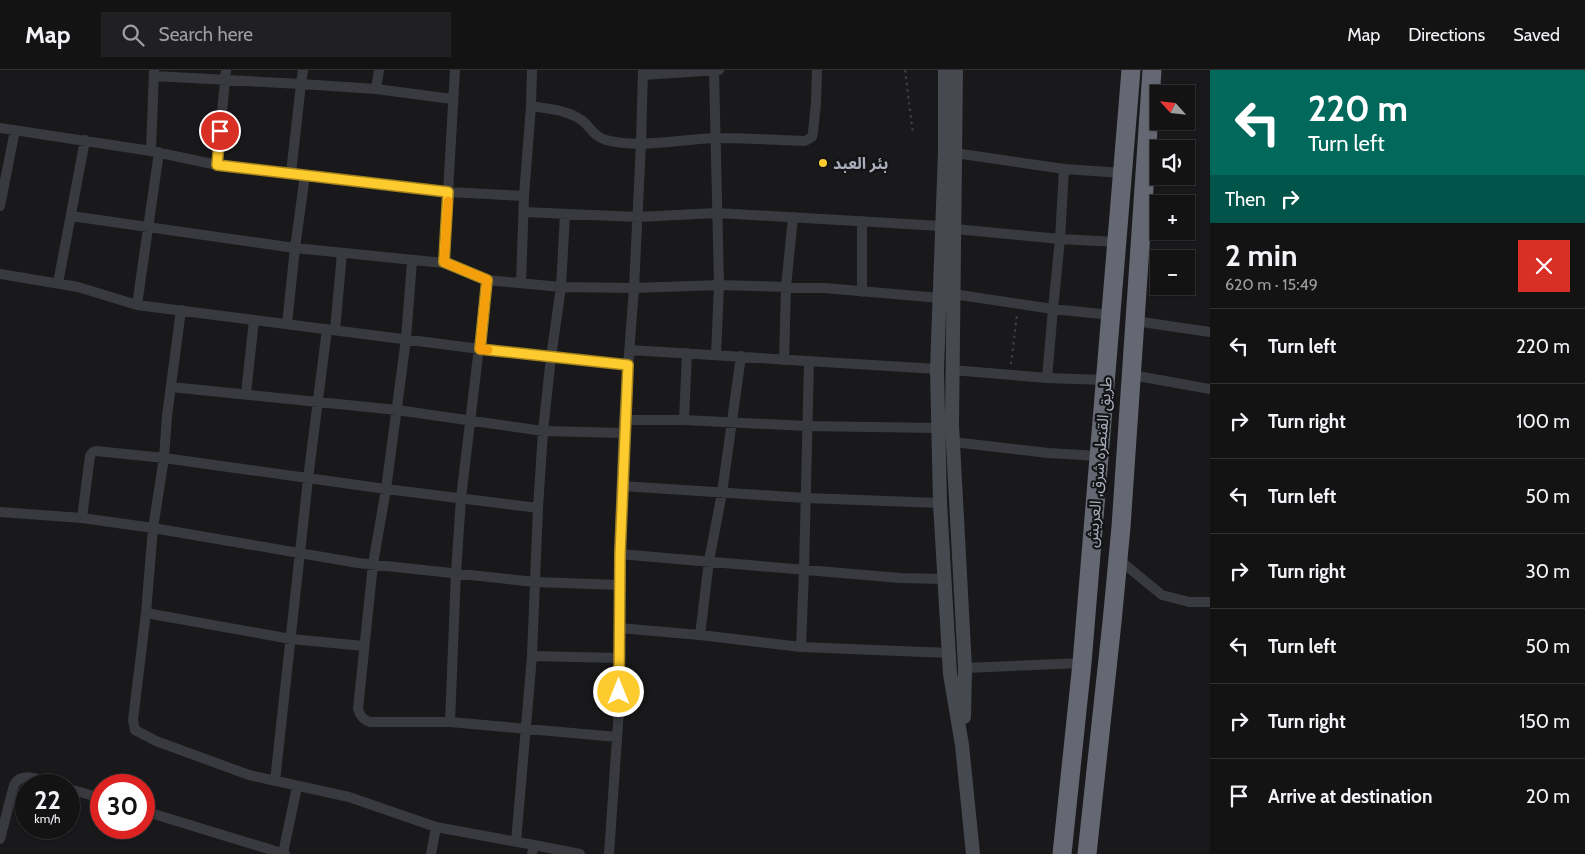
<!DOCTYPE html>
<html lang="en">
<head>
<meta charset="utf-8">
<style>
  body { margin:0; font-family:Cabin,"Noto Sans Arabic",sans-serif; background:#202022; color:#f1f3f6; height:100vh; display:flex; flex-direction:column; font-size:19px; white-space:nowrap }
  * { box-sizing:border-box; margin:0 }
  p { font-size:16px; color:#9d9ea0 }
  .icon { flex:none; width:28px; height:28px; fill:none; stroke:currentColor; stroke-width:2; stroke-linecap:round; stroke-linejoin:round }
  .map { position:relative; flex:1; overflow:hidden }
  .side { display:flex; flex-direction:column; background:#131314; width:375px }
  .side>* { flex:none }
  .hud { background:#00695c; color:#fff; overflow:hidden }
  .needle { width:32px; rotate:297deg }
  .buttons { position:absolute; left:1150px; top:15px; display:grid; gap:10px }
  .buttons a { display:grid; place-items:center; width:45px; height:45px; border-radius:0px; background:#131314; box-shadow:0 1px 4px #0004,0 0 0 1px #323234; font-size:25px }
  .speed { position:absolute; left:15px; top:704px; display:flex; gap:10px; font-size:25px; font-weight:700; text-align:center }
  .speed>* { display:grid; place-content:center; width:65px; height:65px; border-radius:50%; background:#131314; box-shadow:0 1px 4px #0004,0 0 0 1px #323234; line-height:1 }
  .speed small { font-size:12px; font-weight:400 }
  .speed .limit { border:8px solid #d22; background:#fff; color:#111 }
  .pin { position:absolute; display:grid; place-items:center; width:42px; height:42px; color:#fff; margin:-21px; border:2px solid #fff; border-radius:50%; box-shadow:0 1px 5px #0007 }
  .me { position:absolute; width:55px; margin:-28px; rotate:0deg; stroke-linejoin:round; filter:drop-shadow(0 0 4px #0008) }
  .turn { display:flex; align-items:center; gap:18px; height:105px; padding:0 15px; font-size:22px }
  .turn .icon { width:65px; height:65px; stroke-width:2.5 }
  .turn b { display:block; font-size:35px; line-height:42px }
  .then { display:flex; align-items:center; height:48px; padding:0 15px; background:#0003; gap:10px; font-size:19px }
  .round { display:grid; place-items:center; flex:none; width:52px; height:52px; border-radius:0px; background:#202022 }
  .overview { display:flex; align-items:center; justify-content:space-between; height:85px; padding:0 15px }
  h1 { font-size:30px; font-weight:800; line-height:38px }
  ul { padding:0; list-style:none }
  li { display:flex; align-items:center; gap:15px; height:75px; padding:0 15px; border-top:1px solid #323234 }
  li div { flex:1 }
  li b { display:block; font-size:19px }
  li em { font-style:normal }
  header { display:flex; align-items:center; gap:30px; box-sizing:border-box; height:70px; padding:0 25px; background:#131314; border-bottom:1px solid #323234 }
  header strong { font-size:24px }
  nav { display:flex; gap:28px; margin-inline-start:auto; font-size:18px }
  .search { width:350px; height:45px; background:#202022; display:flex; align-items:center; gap:12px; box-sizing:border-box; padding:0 18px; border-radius:0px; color:#9d9ea0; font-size:19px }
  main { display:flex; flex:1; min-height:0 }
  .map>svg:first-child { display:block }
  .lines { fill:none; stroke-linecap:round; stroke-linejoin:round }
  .path { stroke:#3f4147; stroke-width:2; stroke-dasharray:2.5 4; stroke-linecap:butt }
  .street { stroke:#393a40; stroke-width:10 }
  .secondary { stroke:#474951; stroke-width:14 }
  .highway { stroke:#656772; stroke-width:19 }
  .route-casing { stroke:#a5841e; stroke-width:12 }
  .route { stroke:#fecb2e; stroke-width:9 }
  .slow { stroke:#f59e0b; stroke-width:9 }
  .poi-dot { fill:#fecb2e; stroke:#141416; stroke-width:2 }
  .labels { text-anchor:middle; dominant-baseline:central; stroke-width:4.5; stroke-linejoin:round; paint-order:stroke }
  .poi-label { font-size:16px; font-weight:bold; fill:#aaaebc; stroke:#141416; text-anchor:start }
  .street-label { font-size:16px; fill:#aaaebc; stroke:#141416 }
</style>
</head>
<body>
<header>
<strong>Map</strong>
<div class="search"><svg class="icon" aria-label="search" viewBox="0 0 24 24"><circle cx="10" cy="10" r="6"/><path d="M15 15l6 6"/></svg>Search here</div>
<nav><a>Map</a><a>Directions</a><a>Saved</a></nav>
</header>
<main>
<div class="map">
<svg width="1210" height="784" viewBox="0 0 1210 784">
  <rect width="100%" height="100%" fill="#19191b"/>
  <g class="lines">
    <path class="path" d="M905,0l8,64
      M1011,294l6,-50"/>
    <path class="street" d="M303,0l-2,14 75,5 3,-19
      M455,0l-11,193 43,17 74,7 73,1 85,-3 106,3 115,10
      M532,0l-1,36c18,3 40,4 54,17 7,7 10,14 21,17 35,9 74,-1 111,-2 29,0 59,2 88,3l7,-4 1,-5 3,-29 1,-33
      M714,0l5,215 -3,69
      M643,5l76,-5
      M154,6l147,8 -10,89
      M376,19l76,10
      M0,58l151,23 66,14 231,27 76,4
      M151,81l3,-81
      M948,82l116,17 -4,70 -105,-10
      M217,95l9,-95
      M1064,99l59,4
      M0,136l15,-76
      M524,142l114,5 79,-4 224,13
      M71,146l224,32 149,15
      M862,151v71
      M412,191l-6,78 -20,150 -13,75 -15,145c2,7 5,11 12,13h80l167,15
      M0,204l78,13 59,18 117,15
      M58,213l27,-143
      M521,213l3,-87 7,-90
      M137,235l22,-153
      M181,240l-14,106 -3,42 -11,70 -7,85 -13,107 2,10 21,11 93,34 100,22 87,30 98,18
      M1111,245l-58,-6 7,-70 57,3
      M1135,251l75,11
      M287,254l8,-76 10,-73
      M335,260l7,-77
      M630,280l307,19
      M784,290l2,-73 7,-70
      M952,300l95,8 6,-69 -100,-15
      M1132,305l78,14
      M1047,308l59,2
      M171,317l226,23 146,21 81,2
      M246,323l8,-73 226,29 148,16
      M624,350h60l122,6 132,2
      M684,350l3,-67
      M953,372l95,11 51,3
      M622,416l184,12 134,5
      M538,438l-152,-19 -222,-31 -68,-7 -3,1 -3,4 -8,62 71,10 205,35 177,19 85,3
      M0,442l82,6
      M619,484l281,24 44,1
      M1118,489l44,36 27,7h21
      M146,543l145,26 73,7
      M619,558l81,7 101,12 148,6
      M700,565l9,-74 13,-68 19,-137
      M801,577l3,-77 5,-209
      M532,586l87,2
      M965,598l117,-5
      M450,652l6,-149 5,-75 26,-218
      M275,711l33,-302 19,-150
      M69,719l32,9
      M144,741l141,43
      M0,769l14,-54c8,-15 29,-4 42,0
      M516,772l16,-186 6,-148 5,-77 8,-74 10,-70 4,-73
      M283,783l14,-66
      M431,784l5,-27
      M532,784l2,-9 46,9
      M609,784l10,-144v-156l5,-134 10,-132 7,-144 2,-74"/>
    <path class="secondary" d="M945,0v82l-8,217 3,134 10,171 12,71 11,109
      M956,0l-4,355 13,243 -1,49"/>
    <path class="highway" d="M1062,784l20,-191 49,-593
      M1087,784l25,-232 9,-95 31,-457"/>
  </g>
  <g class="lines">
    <g class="route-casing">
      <path id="route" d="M220,61l-3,34 231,27 -4,70 43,18 -7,69 148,16 -8,189 -1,138"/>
    </g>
    <use href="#route" class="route"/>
    <path class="slow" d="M448,131l-4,61 43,18 -7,69 8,1"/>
  </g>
  <circle class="poi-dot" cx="823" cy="93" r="5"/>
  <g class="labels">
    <g class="poi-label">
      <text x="833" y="93">بئر العبد</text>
    </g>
    <g class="street-label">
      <text transform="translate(1099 392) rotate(-85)">طريق القنطره شرق, العريش</text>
    </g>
  </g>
</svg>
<div class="buttons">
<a><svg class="needle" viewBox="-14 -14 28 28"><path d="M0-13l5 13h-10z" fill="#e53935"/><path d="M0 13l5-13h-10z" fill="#9d9ea0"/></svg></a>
<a><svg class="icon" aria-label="sound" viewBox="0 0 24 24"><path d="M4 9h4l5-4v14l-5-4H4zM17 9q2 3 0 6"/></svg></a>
<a>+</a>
<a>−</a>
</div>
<div class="speed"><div>22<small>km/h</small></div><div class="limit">30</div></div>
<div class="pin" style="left:220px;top:61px;background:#d93025"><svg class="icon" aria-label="arrive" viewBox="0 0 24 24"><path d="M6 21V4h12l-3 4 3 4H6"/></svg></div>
<svg class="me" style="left:619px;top:622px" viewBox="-20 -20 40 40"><circle r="17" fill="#fecb2e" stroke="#fff" stroke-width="3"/><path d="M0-11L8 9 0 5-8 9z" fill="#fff"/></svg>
</div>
<section class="side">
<div class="hud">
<div class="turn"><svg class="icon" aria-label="left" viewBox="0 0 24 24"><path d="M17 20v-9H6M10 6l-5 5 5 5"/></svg><div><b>220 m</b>Turn left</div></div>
<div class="then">Then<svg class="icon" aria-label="right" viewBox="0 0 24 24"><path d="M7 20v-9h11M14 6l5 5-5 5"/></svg></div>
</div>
<div class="overview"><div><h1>2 min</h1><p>620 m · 15:49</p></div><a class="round" style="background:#d93025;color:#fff"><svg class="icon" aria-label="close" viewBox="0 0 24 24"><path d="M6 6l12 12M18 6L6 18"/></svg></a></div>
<ul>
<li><svg class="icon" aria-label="left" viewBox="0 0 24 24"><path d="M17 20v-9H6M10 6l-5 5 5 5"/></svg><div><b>Turn left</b></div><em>220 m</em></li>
<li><svg class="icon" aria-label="right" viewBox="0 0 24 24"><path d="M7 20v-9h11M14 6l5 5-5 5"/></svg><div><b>Turn right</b></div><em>100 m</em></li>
<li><svg class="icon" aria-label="left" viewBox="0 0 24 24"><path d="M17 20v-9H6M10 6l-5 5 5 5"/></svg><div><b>Turn left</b></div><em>50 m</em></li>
<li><svg class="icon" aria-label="right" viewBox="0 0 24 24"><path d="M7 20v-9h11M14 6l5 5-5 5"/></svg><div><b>Turn right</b></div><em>30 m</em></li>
<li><svg class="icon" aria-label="left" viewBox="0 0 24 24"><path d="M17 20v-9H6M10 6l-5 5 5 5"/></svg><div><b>Turn left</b></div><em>50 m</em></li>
<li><svg class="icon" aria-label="right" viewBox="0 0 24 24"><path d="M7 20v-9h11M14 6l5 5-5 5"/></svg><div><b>Turn right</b></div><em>150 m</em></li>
<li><svg class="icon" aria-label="arrive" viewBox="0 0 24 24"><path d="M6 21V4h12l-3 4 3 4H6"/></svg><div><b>Arrive at destination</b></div><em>20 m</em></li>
</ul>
</section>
</main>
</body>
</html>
